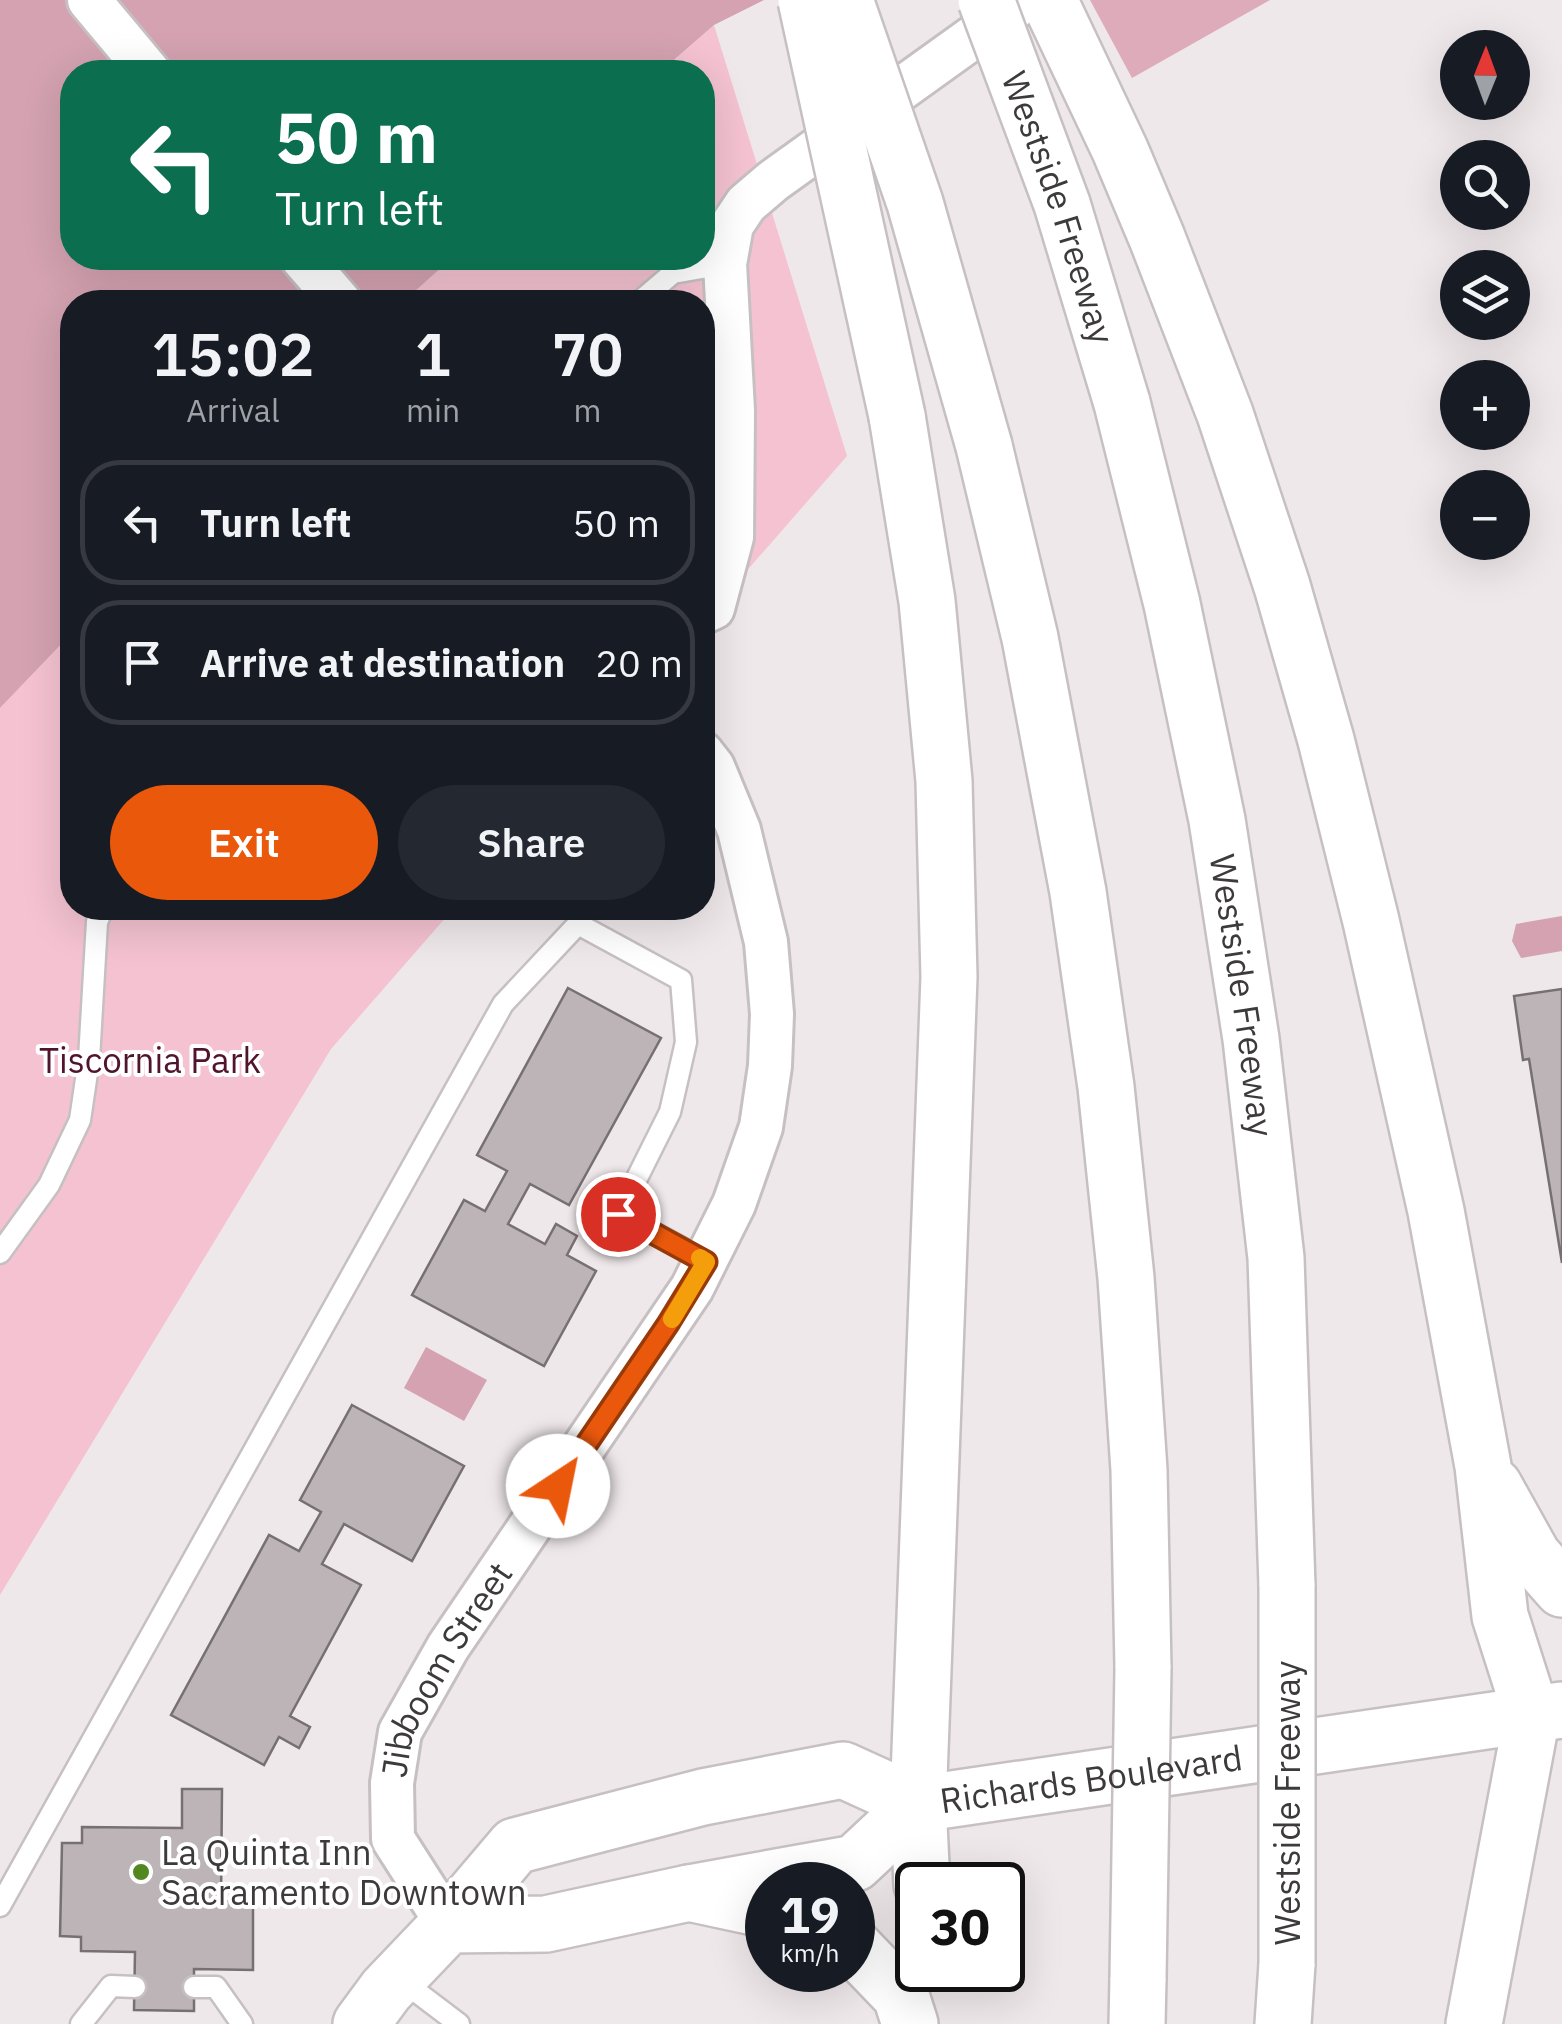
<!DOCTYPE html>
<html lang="en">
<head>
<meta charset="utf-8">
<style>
  body { margin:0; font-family:"IBM Plex Sans",sans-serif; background:#242831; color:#f1f3f6; height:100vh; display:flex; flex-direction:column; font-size:38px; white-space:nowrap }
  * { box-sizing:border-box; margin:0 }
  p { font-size:32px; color:#9ea1a6 }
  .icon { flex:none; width:55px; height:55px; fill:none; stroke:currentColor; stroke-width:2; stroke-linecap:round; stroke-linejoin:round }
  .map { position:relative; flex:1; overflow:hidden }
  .sheet { position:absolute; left:60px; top:290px; width:655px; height:630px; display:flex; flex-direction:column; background:#171b24; border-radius:40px; box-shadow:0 10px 40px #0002 }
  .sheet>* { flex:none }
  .top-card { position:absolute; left:60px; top:60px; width:655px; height:210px; border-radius:40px; box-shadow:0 10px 40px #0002; background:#0b6e4f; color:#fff; overflow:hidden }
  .needle { width:65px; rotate:1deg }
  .tools { position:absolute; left:1440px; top:30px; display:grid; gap:20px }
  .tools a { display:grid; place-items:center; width:90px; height:90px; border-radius:50%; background:#171b24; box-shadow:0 10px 40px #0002; font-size:50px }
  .speed { position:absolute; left:745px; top:1862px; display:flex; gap:20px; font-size:50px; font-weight:700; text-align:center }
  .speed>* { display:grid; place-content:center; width:130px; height:130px; border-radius:50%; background:#171b24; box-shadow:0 10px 40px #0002; line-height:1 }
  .speed small { font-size:25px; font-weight:400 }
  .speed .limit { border:5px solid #111; border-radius:15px; background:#fff; color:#111 }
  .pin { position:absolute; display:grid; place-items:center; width:85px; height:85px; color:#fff; margin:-42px; border:5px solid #fff; border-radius:50%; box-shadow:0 2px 10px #0007 }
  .me { position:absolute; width:110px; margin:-55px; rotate:34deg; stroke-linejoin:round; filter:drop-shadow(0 0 8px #0008) }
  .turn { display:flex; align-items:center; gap:35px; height:210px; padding:0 50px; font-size:45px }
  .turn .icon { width:130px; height:130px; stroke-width:2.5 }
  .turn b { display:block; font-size:70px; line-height:85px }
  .eta { display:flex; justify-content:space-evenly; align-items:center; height:170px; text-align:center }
  .eta b { font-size:60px; font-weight:600; line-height:70px }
  .cta { display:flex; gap:20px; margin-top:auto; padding:20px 50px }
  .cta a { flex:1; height:115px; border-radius:60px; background:#ea580c; color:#fff; font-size:40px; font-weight:600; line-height:115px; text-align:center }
  .cta a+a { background:#242831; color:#f1f3f6 }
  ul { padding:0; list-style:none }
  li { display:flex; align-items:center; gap:30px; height:125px; margin:0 20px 15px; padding:0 30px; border:5px solid #363941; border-radius:40px }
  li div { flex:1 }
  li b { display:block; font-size:38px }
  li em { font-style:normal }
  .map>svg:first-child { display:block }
  .green { fill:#f4c2d1 }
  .forest { fill:#ddabb9 }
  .water { fill:#d4a2b1 }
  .building { fill:#bcb4b6; stroke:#777072; stroke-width:2.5 }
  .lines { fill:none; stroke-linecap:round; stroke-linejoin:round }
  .lane-casing { stroke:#c7c0c2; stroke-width:25 }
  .street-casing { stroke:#c7c0c2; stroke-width:48 }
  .secondary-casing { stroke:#c7c0c2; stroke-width:60 }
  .primary-casing { stroke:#c7c0c2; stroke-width:60 }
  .highway-casing { stroke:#c7c0c2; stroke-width:60 }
  .lane { stroke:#fff; stroke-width:20 }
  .street { stroke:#fff; stroke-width:42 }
  .secondary { stroke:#fff; stroke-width:55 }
  .primary { stroke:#fff; stroke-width:55 }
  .highway { stroke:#fff; stroke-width:55 }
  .highway-bridge-casing { stroke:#c7c0c2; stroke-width:60; stroke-linecap:butt }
  .highway-bridge { stroke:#fff; stroke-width:55 }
  .route-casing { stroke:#983908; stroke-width:25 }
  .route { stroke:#ea580c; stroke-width:18 }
  .slow { stroke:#f59e0b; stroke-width:18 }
  .poi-dot { fill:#53871f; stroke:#fff; stroke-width:4 }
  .labels { text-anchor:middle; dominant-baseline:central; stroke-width:8; stroke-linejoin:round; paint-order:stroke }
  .street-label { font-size:35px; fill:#3d3a3b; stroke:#fff }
  .park-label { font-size:35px; fill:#50142d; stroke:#fff }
  .poi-label { font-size:35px; fill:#3d3a3b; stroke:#fff; text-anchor:start }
</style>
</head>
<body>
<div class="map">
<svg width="1562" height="2024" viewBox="0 0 1562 2024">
  <rect width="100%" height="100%" fill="#efe8ea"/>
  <path class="green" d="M714,25l133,431 -144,165 -1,-319h-299l49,-44h250v-186h-42z
    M72,633v275h382l-123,141 -331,546v-887z"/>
  <path class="forest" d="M1090,0h180l-138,78z"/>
  <path class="water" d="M0,0h764l-50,25 -54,47h-588v186h380l-49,44h-331v331l-72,75z
    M1562,916v35l-41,7 -9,-17 4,-17z
    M426,1347l61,33 -23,41 -60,-33z"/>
  <path class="building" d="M568,988l93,50 -92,167 -39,-21 -22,40 37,20 11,-20 21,12 -10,19 29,16 -52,95 -132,-71 52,-95 21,11 22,-40 -30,-16z
    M1562,989v274l-33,-204 -6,1 -9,-64z
    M352,1405l112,61 -52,95 -68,-37 -22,40 39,21 -71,131 20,11 -11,21 -20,-11 -15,28 -93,-50 98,-180 30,16 22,-39 -21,-12z
    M182,1789h40l-1,112h32v69l-59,-1v42l-60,-1 1,-58 -54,-1v-14l-21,-1 2,-93h20v-16l100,1z"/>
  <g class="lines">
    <g class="lane-casing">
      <path id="lane" d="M639,302l34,-29 52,-9
        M0,1253l49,-68 31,-65 9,-61 8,-137 6,-14
        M0,1906l503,-902 75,-80 103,56 5,62 -16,70 -51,102 87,47
        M401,1980l58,44
        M194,1987h22l26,37
        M81,2024l30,-38 24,1"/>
    </g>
    <g class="street-casing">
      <g id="street">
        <path d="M89,0l60,72"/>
        <path d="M302,258l38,44"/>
        <path d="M702,613l11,-5 19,-71 1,-126 -8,-147 7,-39 14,-21 27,-23 252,-181"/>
        <path id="s1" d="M448,1925l-55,-86 -1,-56 8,-51 48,-85 244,-359 42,-84 27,-77 9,-61 2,-52 -6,-72 -27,-112 -26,-63 -11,-14"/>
      </g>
    </g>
    <g class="secondary-casing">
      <path id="secondary" d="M361,2024l25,-34 62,-65 67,-79 188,-49 140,-27 75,34 -63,59 -166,30 -143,31 -98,1"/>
    </g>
    <g class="primary-casing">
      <g id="primary">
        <path id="s2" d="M918,1804l644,-94"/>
      </g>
    </g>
    <g class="highway-casing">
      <g id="highway">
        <path d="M1049,0l71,150 37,88 68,176 57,172 44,154 45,181 65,290 47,255 17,150 32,100 -58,308"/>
        <path id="s3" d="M1122,403l50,201 45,216 34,219 25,219 11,328"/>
        <path d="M897,416l30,185 17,180 5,196 -31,827 4,81"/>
        <path d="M984,446l46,192 48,254 28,195 20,191 13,192 4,198"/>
        <path d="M1494,1486l39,70 29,33"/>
        <path d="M689,1893l79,17"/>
        <path d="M852,1945l49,51 9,28"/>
        <path d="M1137,2024l1,-46"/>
        <path d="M1283,2024l4,-60"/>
      </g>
    </g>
    <use href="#lane" class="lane"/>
    <use href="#street" class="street"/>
    <use href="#secondary" class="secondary"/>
    <use href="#primary" class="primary"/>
    <use href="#highway" class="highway"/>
    <g class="highway-bridge-casing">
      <g id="highway-bridge">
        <path d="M806,0l91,416"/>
        <path d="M845,0l70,203 69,243"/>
        <path id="s4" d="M986,0l76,204 60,199"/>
        <path d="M1287,1964v-378"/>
        <path d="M1138,1978l5,-310"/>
      </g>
    </g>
    <use href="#highway-bridge" class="highway-bridge"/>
  </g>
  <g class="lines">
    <g class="route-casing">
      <path id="route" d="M558,1486l110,-162 38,-62 -88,-48"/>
    </g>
    <use href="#route" class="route"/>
    <path class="slow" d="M672,1319l34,-57 -6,-4"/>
  </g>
  <circle class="poi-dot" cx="141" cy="1872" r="10"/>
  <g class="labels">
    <g class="street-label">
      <text stroke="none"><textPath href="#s4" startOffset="220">Westside Freeway</textPath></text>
      <text stroke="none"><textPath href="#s3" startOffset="605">Westside Freeway</textPath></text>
      <text stroke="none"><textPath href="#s1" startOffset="285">Jibboom Street</textPath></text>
      <text stroke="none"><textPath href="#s2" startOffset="175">Richards Boulevard</textPath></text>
      <text transform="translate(1287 1803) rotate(-90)">Westside Freeway</text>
    </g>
    <g class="park-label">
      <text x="150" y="1060">Tiscornia Park</text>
    </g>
    <g class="poi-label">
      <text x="161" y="1852">La Quinta Inn<tspan x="161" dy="40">Sacramento Downtown</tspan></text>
    </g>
  </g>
</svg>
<div class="tools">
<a><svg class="needle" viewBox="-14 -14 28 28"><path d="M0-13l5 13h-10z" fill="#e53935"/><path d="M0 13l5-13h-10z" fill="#9ea1a6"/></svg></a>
<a><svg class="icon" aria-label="search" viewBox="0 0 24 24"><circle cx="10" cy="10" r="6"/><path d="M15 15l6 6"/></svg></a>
<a><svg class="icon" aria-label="layers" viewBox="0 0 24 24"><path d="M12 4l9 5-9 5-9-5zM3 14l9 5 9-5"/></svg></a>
<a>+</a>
<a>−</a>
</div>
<div class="speed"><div>19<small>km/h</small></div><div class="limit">30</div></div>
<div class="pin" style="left:618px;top:1214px;background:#d93025"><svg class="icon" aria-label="arrive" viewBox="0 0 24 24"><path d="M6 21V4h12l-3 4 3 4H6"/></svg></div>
<svg class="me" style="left:558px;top:1486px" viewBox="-20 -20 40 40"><circle r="19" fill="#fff"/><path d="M0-13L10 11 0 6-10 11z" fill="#ea580c"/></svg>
<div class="top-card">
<div class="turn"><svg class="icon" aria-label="left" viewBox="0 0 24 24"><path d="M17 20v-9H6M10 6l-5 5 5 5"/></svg><div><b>50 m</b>Turn left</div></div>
</div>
<section class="sheet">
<div class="eta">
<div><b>15:02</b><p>Arrival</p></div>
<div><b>1</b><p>min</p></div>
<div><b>70</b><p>m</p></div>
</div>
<ul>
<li><svg class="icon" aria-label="left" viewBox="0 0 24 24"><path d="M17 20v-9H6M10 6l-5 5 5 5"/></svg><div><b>Turn left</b></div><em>50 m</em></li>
<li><svg class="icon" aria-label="arrive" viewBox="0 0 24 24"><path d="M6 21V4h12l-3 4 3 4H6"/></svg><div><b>Arrive at destination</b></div><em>20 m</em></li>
</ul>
<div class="cta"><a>Exit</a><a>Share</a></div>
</section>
</div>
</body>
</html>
